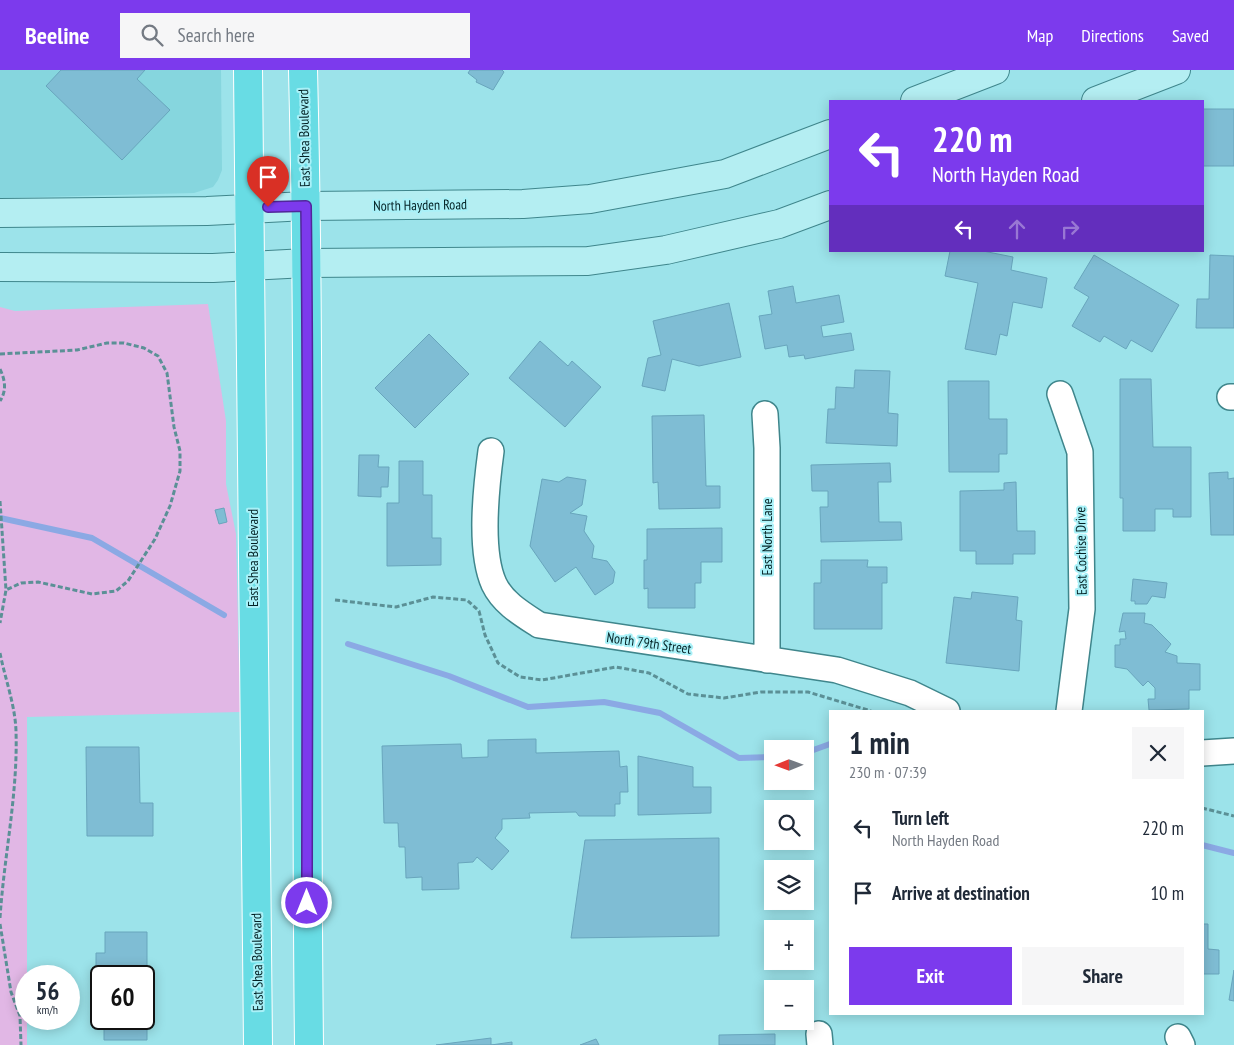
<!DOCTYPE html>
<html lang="en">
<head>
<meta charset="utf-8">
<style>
  body { margin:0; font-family:"PT Sans Narrow",sans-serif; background:#f6f6f7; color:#1f2937; height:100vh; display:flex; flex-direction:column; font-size:19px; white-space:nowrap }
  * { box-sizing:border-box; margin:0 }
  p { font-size:16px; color:#747a83 }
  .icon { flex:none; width:28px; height:28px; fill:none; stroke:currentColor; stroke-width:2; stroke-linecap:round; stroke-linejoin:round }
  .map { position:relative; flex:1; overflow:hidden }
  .drawer { position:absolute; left:829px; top:640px; width:375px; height:305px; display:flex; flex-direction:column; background:#fff; border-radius:0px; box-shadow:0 2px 12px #0003 }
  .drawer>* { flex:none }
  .top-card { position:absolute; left:829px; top:30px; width:375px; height:152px; border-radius:0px; box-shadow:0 2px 12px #0003; background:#7c3aed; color:#fff; overflow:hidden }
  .needle { width:32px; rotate:269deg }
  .fabs { position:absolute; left:764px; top:670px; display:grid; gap:10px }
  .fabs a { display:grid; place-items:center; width:50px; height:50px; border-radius:0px; background:#fff; box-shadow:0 2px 12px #0003; font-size:25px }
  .speed { position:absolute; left:15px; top:895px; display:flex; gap:10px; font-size:25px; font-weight:700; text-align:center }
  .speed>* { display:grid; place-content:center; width:65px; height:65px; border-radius:50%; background:#fff; box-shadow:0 2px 12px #0003; line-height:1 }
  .speed small { font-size:12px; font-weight:400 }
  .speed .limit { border:2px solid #111; border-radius:8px; background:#fff; color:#111 }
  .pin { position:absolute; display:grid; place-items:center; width:42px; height:42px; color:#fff; margin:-51px -21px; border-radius:50% 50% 50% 0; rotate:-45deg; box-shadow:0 0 5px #0007 }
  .pin .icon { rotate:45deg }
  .me { position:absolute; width:55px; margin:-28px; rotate:0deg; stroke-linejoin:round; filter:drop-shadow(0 0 4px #0008) }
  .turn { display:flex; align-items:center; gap:18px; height:105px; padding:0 20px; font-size:22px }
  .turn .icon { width:65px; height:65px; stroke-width:2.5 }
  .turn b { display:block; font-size:35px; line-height:42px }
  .lanes { display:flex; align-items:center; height:48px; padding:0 20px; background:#0003; justify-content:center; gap:25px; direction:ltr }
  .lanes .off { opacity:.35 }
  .round { display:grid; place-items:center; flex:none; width:52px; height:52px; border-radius:0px; background:#f6f6f7 }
  .head { display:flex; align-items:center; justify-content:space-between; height:85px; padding:0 20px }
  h1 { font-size:30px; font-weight:600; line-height:38px }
  .action { display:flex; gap:10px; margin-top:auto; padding:10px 20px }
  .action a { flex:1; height:58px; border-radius:0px; background:#7c3aed; color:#fff; font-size:20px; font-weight:600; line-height:58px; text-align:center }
  .action a+a { background:#f6f6f7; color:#1f2937 }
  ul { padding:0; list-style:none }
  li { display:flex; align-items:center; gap:15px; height:65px; padding:0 20px }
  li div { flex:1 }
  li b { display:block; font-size:19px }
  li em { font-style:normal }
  header { display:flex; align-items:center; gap:30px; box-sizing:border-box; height:70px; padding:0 25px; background:#7c3aed; color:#fff }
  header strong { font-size:24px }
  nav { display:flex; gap:28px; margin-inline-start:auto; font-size:18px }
  .search { width:350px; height:45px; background:#f6f6f7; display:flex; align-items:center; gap:12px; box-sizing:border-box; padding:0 18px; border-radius:0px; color:#747a83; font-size:19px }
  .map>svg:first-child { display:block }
  .built { fill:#86d6de }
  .green { fill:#e1b7e5 }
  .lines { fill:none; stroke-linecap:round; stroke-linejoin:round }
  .stream { stroke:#8ba9e4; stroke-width:6 }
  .building { fill:#7fbdd4; stroke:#68a5bc }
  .minor-casing { stroke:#3f868c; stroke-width:28 }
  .secondary-casing { stroke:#3f868c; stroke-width:30 }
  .primary-casing { stroke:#fff; stroke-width:30 }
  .path { stroke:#5b9096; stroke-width:3; stroke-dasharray:5 2.5; stroke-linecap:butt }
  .minor { stroke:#fff; stroke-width:25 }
  .secondary { stroke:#b4eef2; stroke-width:28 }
  .primary { stroke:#68dce4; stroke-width:28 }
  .route-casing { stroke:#51269a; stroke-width:12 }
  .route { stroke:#7c3aed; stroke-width:9 }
  .labels { text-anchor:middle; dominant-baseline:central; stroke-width:4; stroke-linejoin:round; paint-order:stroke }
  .street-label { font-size:14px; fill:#032124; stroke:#a9f1f8 }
</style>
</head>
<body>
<header>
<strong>Beeline</strong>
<div class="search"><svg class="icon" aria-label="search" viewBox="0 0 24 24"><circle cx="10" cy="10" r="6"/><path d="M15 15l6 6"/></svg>Search here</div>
<nav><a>Map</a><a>Directions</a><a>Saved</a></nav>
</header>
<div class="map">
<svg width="1234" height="975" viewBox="0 0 1234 975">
  <rect width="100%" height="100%" fill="#9ce3ea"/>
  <path class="built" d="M0,0h221l1,100 -4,10 -5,7 -19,6 -194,5z"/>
  <path class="green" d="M208,234l18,117v63l10,50 4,178 -213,5v328h-27v-738l15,4z"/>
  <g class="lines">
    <path class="stream" d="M0,448l92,20 132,77
      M348,574l101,32 79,31 76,-5 56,11 79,45 33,-1
      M805,683l25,-9
      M1202,775l32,8"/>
  </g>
  <path class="building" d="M61,0h84l-8,9 33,31 -48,50 -76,-74z
    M470,0h32l2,2 -11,18 -17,-8 1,-2 -9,-7z
    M1202,39h32v57h-32z
    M950,181h33l30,6 -2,13 36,8 -5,30 -29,-6 -6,34 -7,-2 -4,21 -31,-6 13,-66 -33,-7z
    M1094,185l85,50 -27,47 -21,-12 -5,9 -22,-13 -4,6 -28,-16 17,-29 -15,-9z
    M1210,185l24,1v72h-38l1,-29h12z
    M793,216l3,17 43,-8 5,27 -23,4 2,11 28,-4 3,17 -49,9 -1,-4 -15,2 -2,-12 -22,4 -6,-33 13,-2 -4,-23z
    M729,233l12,54 -42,9 -27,-7 -7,32 -23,-5 6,-28 13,-3 -8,-34z
    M429,264l40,40 -54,54 -40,-40z
    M540,271l28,25 4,-5 29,26 -36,40 -56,-49z
    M855,300l35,1 -2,42 10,1 -1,32 -71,-3 2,-34h7l1,-22 18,1z
    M1120,309h31l2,68h38v70h-18v-8h-18v22h-32v-33h-3z
    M948,311h41v38h18v35h-8v18h-50z
    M704,345l2,71h14v22l-61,1 -1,-27 -5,1 -1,-67z
    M359,385h20l-1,12h11l-1,20h-7v10l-23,-1z
    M399,391h24v34h9v43h9v27l-54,1v-63h12z
    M890,393l1,19h-13l1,40h22l1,18 -81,2 -1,-35h8v-16h-16l-1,-26z
    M1228,402v7l6,-1v57h-23l-2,-62z
    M567,407l19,3 -4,25 -12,8 17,3 -3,15 10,15 -2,12 15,3 8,11 -2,11 -18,12 -19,-28 -21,15 -25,-36 12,-67 17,3z
    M1016,412l1,49h18v23h-22v10h-37v-13h-16v-60l44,-1v-7z
    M224,438l3,14 -8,2 -4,-14z
    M722,458v34h-21v21h-6v25h-47v-20l-4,1v-29h3v-31z
    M821,490h47l-1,7h20v16h-5v46h-68v-46h7z
    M1133,509l34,4 -2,15 -13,-2 -5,8h-12v-3h-4z
    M972,522l46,5 -2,23 6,1 -3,50 -73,-8 8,-66 17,2z
    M1123,543h22l-1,10 8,2 19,19 -6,8 12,4v7l23,1v26h-11v19l-40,1 -1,-11h7v-11l-7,-7 -5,5 -16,-17 -12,-2v-22h5v-6h6l-1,-8 -6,1z
    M536,669v14l83,-2 1,16 7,-1 1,26h-8v12h-5v12h-36l-3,-4 -47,1 1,5 -28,1v10l-7,9 14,13 -17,19 -15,-13 -4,5 -15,1 1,26 -37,1v-13l-16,1 -1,-31h-6l-1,-24h-14l-2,-77 79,-2 1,14 26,-1v-17z
    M86,677h53l1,56h13v33h-66z
    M638,686l55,11v20h18v26l-73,2z
    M719,768v98l-148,2 14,-98z
    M1202,854h6v25l11,1v24h-17z
    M105,862h42v108h-43v-21h40v-43h-43v35h-5v-58h9z
    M1234,900v31l-5,-1z
    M775,964v11h-56v-10z
    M491,968v7l21,-3v3h-76z
    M596,969l3,6h-19z"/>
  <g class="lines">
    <g class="minor-casing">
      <path id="minor" d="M1060,324l20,58 2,157 -13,102
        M1230,327h4
        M765,344l2,34v212
        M491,381c-5,37 -12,100 3,133 9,19 28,30 45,41l298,45 73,23 37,18
        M1202,683l32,-2
        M819,964l1,11
        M1178,967l4,8"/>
    </g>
    <g class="secondary-casing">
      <path id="secondary" d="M915,31l80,-31
        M1096,31l80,-31
        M0,143l207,-2 99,-5 217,-2 67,-5 135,-25 105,-40
        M0,197l213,1 93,-5 282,-2 78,-11 113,-26 51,-19"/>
    </g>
    <g class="primary-casing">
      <path id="primary" d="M248,0l10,975
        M303,0c8,325 2,650 6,975"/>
    </g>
    <path class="path" d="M0,284l77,-4 30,-7h17l20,5 14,8 9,17 7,54 6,24v20l-10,35 -15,33 -27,42 -12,10 -24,3 -54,-12 -17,1 -15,7
      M0,299c5,11 7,21 0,32
      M0,431l6,89 -6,33
      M335,530l61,7 37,-10 34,3 12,11 6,24 13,28 22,14 22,3 74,-13 33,6 39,21 36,4 37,-6h47l63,19
      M0,583c5,26 15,51 16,78 2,63 -12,125 -16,187
      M1202,738l32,8
      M0,854l11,68 9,24 1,29"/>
    <use href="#minor" class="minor"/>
    <use href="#secondary" class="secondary"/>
    <use href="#primary" class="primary"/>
  </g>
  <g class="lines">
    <g class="route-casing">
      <path id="route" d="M268,137l38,-1c3,232 1,464 1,697"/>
    </g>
    <use href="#route" class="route"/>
  </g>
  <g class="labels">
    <g class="street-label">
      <text transform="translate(304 68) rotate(-91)">East Shea Boulevard</text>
      <text transform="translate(420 135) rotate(-1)">North Hayden Road</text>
      <text transform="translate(767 467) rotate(-90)">East North Lane</text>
      <text transform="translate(1081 481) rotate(-91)">East Cochise Drive</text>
      <text transform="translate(253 488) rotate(-90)">East Shea Boulevard</text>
      <text transform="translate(649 573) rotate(8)">North 79th Street</text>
      <text transform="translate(257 892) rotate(-91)">East Shea Boulevard</text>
    </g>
  </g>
</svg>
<div class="fabs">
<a><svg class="needle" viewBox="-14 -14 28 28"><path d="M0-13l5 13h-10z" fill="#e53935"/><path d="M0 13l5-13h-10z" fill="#747a83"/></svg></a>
<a><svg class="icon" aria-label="search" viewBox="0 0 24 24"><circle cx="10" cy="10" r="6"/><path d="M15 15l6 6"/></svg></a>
<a><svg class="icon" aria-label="layers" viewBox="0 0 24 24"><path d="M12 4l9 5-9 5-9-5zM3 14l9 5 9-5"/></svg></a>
<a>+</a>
<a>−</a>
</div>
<div class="speed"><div>56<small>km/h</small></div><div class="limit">60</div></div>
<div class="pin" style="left:268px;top:137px;background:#d93025"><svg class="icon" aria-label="arrive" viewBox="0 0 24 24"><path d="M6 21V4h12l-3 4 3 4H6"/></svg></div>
<svg class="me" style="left:307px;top:833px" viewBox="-20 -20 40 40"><circle r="17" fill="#7c3aed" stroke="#fff" stroke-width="3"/><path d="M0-11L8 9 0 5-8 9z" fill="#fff"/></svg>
<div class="top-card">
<div class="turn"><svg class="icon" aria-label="left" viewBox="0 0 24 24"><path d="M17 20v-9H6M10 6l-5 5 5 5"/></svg><div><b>220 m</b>North Hayden Road</div></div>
<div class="lanes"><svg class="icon" aria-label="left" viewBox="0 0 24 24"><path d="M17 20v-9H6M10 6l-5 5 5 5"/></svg><svg class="icon off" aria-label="ahead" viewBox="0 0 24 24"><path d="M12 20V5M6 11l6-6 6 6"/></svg><svg class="icon off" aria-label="right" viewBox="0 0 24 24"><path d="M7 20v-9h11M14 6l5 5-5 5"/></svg></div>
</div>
<section class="drawer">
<div class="head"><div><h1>1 min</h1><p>230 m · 07:39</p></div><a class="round"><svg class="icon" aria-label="close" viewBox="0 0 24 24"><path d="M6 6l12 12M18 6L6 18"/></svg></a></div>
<ul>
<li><svg class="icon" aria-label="left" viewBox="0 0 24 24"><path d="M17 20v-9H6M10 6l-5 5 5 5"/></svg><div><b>Turn left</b><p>North Hayden Road</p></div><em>220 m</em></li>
<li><svg class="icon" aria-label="arrive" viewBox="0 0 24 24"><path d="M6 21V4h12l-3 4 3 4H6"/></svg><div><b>Arrive at destination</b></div><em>10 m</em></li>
</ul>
<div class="action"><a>Exit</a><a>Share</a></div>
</section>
</div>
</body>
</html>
